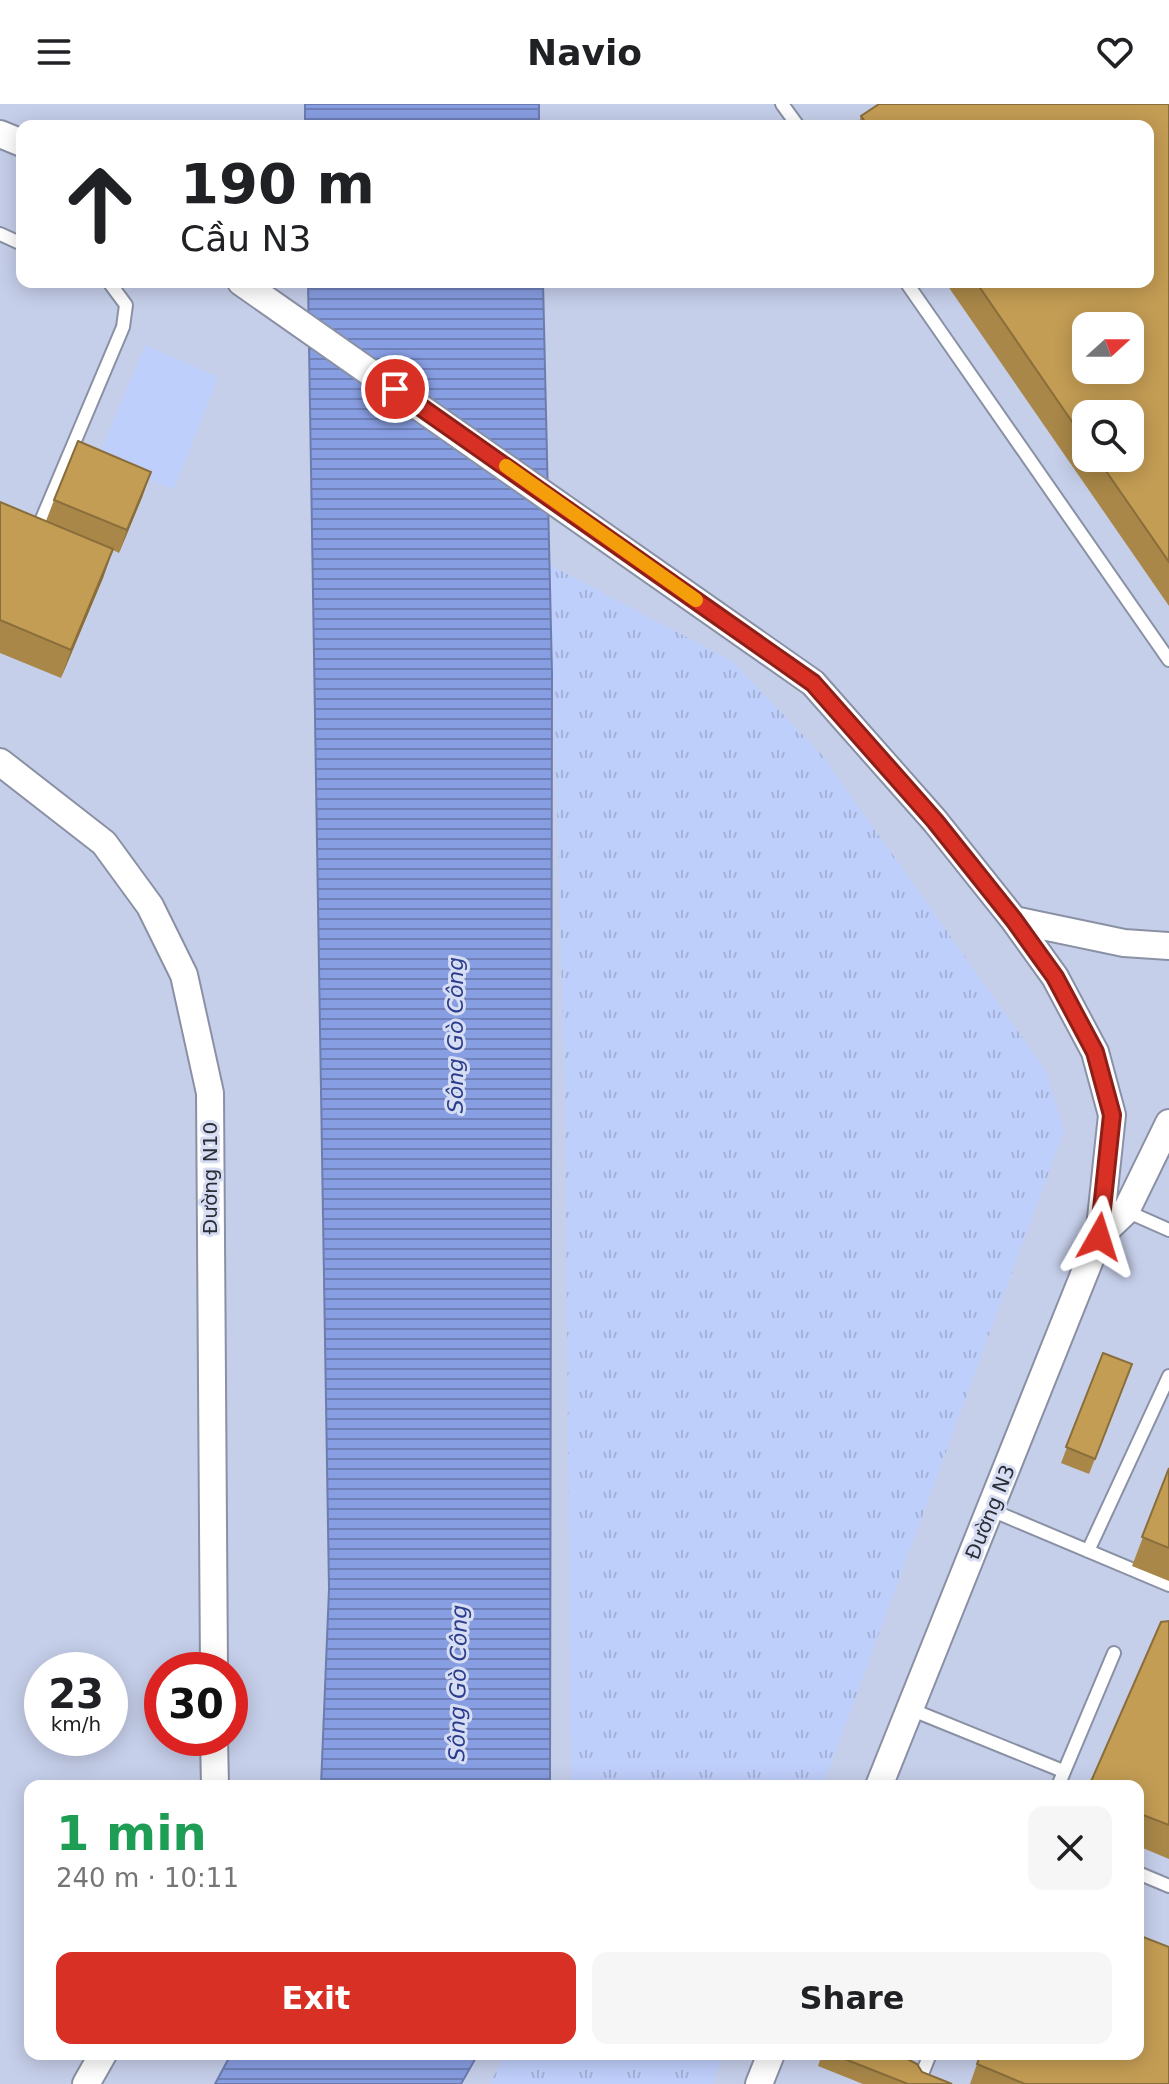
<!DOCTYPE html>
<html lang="en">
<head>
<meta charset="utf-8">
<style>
  body { margin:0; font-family:"DejaVu Sans",sans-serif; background:#f6f6f6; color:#202124; height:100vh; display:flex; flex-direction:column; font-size:30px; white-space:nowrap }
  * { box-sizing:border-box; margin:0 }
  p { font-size:26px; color:#757577 }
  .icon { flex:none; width:44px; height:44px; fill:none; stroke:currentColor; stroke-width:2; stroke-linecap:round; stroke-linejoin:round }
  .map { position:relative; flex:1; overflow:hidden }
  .panel { position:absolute; left:24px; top:1676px; width:1120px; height:280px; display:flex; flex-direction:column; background:#fff; border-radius:16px; box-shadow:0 4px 20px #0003 }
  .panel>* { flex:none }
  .hud { position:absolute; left:16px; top:16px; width:1138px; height:168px; border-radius:16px; box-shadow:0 4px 20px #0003; background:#fff; color:#202124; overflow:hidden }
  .needle { width:52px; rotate:69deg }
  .fabs { position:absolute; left:1072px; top:208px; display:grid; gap:16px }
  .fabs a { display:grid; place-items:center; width:72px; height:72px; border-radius:16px; background:#fff; box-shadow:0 4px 20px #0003; font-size:40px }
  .speed { position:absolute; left:24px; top:1548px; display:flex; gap:16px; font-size:40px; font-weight:700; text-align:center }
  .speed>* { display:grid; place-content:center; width:104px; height:104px; border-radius:50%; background:#fff; box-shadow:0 4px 20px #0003; line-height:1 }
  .speed small { font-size:20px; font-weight:400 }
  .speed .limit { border:12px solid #d22; background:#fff; color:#111 }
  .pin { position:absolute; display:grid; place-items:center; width:68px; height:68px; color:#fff; margin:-34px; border:4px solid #fff; border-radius:50%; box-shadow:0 2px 8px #0007 }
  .me { position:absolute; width:88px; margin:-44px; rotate:6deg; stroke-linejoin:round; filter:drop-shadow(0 0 6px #0008) }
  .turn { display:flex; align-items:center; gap:28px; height:168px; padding:0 32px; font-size:36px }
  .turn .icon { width:104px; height:104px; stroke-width:2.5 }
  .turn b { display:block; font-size:56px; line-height:68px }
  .round { display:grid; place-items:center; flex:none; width:84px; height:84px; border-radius:16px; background:#f6f6f6 }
  .overview { display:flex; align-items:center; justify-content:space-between; height:136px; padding:0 32px }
  h1 { font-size:48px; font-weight:700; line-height:60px; color:#1e9e55 }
  .cta { display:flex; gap:16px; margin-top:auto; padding:16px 32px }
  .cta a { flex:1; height:92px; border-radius:16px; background:#d93025; color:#fff; font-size:32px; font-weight:700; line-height:92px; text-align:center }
  .cta a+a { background:#f6f6f6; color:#202124 }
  header { display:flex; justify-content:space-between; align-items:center; height:104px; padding:0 32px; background:#fff; font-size:36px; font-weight:700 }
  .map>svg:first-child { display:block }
  .built { fill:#c6cfea; fill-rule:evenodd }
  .grass { fill:url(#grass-tufts) }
  .pitch { fill:#bfcffb }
  .water { fill:url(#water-rules); stroke:#6c7cae; stroke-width:2 }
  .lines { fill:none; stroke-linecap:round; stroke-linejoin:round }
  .lane-casing { stroke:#8a91a5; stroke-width:16 }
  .street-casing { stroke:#8a91a5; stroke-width:30 }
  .lane { stroke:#fff; stroke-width:12 }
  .street { stroke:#fff; stroke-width:26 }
  .wall { fill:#a98748; fill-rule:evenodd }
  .shaded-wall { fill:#896e3b }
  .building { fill:#c49d54; stroke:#896e3b; stroke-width:2; fill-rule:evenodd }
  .route-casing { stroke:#8d1f18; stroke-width:20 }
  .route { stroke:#d93025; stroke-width:14 }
  .slow { stroke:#f59e0b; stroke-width:14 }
  .labels { text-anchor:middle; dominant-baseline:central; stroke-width:6; stroke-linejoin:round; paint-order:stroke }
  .street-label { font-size:20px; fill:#2b2e36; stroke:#d7def3 }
  .water-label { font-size:22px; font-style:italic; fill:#2b3d8c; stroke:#d7def3 }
</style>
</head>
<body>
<header><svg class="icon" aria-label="menu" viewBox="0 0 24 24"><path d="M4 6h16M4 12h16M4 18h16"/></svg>Navio<svg class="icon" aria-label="heart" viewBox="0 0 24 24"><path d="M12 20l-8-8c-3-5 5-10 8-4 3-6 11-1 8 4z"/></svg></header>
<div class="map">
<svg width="1169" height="1980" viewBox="0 0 1169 1980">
  <defs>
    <pattern id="grass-tufts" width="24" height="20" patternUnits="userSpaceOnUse" patternTransform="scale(2)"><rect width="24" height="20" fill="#bfcffb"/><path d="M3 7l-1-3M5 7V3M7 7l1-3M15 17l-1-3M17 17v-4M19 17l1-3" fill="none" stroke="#a4b2d8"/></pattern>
    <pattern id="water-rules" width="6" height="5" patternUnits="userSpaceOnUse" patternTransform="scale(2)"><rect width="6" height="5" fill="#889ee2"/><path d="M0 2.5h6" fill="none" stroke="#6f81b8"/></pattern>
  </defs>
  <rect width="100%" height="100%" fill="#d7def3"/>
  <path class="built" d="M0,0h1169v1980h-1169zM22,22h1126v156h-1126zM1086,222h44v44h-44zM1086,310h44v44h-44zM42,1566h68v68h-68zM162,1566h68v68h-68zM30,1682h1108v268h-1108z"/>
  <path class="grass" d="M550,461l182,96 90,94 224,316 18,60 -241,655h-252l-6,-693z
    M505,1950h219l-11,30h-223z"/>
  <path class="pitch" d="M145,241l73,32 -44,113 -76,-33z"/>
  <path class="water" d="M305,0h234v22h-234z
    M308,178h235l9,392 -2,1112h-229l8,-197z
    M231,1950h247l-17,30h-246z"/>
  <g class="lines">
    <g class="lane-casing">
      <path id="lane" d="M782,0l16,22
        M0,130l22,10
        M906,178l263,378
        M36,429l87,-206 3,-22 -17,-23
        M1126,1107l43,19
        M991,1406l178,75
        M1088,1447l81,-175
        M910,1605l153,62
        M1058,1682l56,-133
        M1138,1769l31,13
        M930,1950l-10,25 11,5"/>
    </g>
    <g class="street-casing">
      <path id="street" d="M0,30l22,9
        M241,178l572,401 122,138 79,99 41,57 40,75 17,63 -13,122 -220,549
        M0,658l104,81 46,63 34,69 26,118 4,577
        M1014,816l110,23 45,3
        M1099,1133l27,-26 43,-88
        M214,1634l1,48
        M86,1980l17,-30
        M759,1980l12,-30"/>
    </g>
    <use href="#lane" class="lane"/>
    <use href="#street" class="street"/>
  </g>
  <path class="wall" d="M1169,0v502l-224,-324h203v-156h-290l3,-10zM1086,310l44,44h-44z
    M143,391l-24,58 -6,-3 -10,28 -42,100 -61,-25v-151l46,19 8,-21z
    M1103,1249l29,12 -43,109 -28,-11z
    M1169,1364v113l-37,-15z
    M1169,1517v238l-31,-13v-60z
    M822,1950h76l24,18 30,12h-89l-45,-18z
    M977,1960l192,20h-199z"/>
  <path class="shaded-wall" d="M151,368l-8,23 -24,58 8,-23z
    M113,445l-10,29 -42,100 10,-28z"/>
  <path class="building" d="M879,0h290v458l-72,-104h33v-44h-44v28l-110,-160h172v-156h-280l-7,-10zM1086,222h44v44h-44z
    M78,337l73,31 -24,58 -73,-30z
    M0,398l113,47 -42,101 -71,-30z
    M1103,1249l29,11 -37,95 -29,-12z
    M1169,1364v80l-27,-11z
    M1169,1517v204l-31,-12v-27h-49l72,-164z
    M1138,1831l31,12v137h-144l-48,-20 4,-10h157z
    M832,1950h66l19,10 5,8 30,12h-44z"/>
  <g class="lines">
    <g class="route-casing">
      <path id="route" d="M395,285l418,294 122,138 79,99 41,57 40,75 17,63 -13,122"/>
    </g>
    <use href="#route" class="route"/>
    <path class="slow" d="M506,362l190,134"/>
  </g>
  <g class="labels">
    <g class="street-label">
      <text transform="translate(210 1074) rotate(-90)">Đường N10</text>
      <text transform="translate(990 1408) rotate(-68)">Đường N3</text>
    </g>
    <g class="water-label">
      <text transform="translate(455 931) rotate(-90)">Sông Gò Công</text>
      <text transform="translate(458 1579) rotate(-89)">Sông Gò Công</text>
    </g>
  </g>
</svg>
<div class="fabs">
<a><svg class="needle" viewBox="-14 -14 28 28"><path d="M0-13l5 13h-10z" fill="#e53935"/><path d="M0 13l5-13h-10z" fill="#757577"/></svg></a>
<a><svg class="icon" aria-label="search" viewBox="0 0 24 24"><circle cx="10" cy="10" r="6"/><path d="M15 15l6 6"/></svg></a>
</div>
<div class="speed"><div>23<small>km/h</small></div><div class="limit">30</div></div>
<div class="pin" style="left:395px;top:285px;background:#d93025"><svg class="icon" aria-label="arrive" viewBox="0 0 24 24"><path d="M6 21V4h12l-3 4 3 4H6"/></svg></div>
<svg class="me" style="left:1099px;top:1133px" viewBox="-20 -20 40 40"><path d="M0-17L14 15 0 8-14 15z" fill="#d93025" stroke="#fff" stroke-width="4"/></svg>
<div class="hud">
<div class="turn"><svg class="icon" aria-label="ahead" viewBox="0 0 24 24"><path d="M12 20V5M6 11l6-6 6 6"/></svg><div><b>190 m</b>Cầu N3</div></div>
</div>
<section class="panel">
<div class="overview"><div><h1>1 min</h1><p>240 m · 10:11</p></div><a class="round"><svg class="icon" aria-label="close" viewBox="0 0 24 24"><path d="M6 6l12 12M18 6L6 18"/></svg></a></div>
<div class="cta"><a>Exit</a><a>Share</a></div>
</section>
</div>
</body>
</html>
